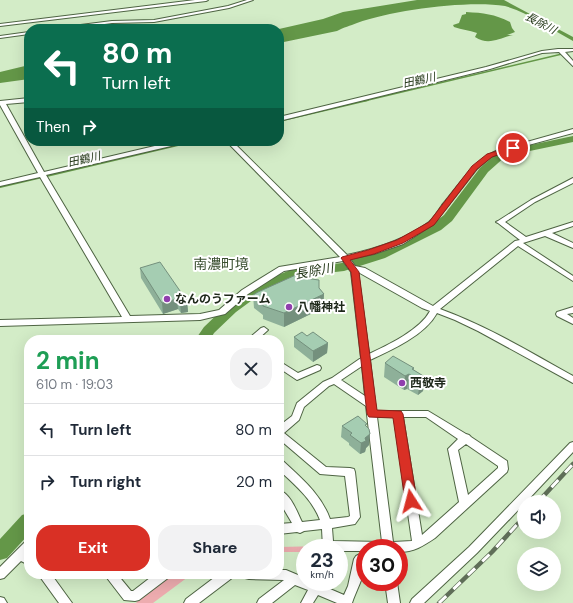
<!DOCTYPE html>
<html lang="en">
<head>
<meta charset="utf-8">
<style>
  body { margin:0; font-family:"DM Sans","Noto Sans JP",sans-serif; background:#f2f2f3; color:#1f2937; height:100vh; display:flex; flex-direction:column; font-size:15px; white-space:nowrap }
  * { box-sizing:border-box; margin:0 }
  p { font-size:13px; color:#747a83 }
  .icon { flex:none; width:22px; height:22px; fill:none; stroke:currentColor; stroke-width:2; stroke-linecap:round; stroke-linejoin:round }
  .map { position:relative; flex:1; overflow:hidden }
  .side { position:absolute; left:24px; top:335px; width:260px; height:244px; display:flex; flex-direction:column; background:#fff; border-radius:16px; box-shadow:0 4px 16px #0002 }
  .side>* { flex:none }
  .banner { position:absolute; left:24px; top:24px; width:260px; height:122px; border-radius:16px; box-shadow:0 4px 16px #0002; background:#0b6e4f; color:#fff; overflow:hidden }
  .controls { position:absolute; left:517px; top:495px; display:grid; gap:8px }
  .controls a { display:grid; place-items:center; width:44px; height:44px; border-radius:50%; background:#fff; box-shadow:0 4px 16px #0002; font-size:20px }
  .speed { position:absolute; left:296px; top:539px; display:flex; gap:8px; font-size:20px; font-weight:700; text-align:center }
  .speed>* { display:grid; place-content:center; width:52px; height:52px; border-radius:50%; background:#fff; box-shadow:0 4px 16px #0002; line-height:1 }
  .speed small { font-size:10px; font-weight:400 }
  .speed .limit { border:6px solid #d22; background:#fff; color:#111 }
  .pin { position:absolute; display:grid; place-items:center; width:34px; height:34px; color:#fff; margin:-17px; border:2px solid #fff; border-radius:50%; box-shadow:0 1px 4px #0007 }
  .me { position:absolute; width:44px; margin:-22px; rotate:351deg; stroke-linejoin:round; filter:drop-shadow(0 0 3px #0008) }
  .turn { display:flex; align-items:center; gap:14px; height:84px; padding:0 12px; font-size:18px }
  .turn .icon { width:52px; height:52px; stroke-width:2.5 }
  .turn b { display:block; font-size:28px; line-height:34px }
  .then { display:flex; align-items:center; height:38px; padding:0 12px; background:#0003; gap:8px; font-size:15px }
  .round { display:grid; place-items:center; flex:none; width:42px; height:42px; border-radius:16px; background:#f2f2f3 }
  .summary { display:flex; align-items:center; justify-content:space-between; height:68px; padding:0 12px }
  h1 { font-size:24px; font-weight:700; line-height:30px; color:#1e9e55 }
  .button { display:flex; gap:8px; margin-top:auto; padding:8px 12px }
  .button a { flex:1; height:46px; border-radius:16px; background:#d93025; color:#fff; font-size:16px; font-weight:700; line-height:46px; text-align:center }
  .button a+a { background:#f2f2f3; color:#1f2937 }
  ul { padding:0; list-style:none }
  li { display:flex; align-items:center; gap:12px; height:52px; padding:0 12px; border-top:1px solid #e0e1e3 }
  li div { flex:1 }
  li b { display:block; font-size:15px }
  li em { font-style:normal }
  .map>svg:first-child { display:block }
  .green { fill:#edacaf }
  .water { fill:#649748 }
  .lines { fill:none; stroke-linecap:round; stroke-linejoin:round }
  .stream-far1 { stroke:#649748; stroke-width:1.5 }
  .stream { stroke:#649748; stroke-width:2 }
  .river { fill:#649748; fill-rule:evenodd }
  .minor-casing { stroke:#4e6443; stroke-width:2 }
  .minor { fill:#fff; fill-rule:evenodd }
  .rail-casing { stroke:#5f6e58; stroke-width:4.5 }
  .rail { stroke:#fff; stroke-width:3; stroke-dasharray:10; stroke-linecap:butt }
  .wall { fill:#8eb099 }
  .shaded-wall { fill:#74907d }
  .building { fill:#a5cdb2; stroke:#74907d }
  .route { fill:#d93025; stroke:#8d1f18 }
  .poi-dot { fill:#903fae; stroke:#fff; stroke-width:1.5 }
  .labels { text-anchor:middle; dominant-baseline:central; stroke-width:4; stroke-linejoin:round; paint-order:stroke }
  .far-water-label { font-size:11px; font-style:italic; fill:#1e3312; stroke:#fff }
  .poi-label { font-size:12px; font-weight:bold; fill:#1e281a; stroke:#fff; text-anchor:start }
  .water-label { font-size:13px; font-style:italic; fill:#1e3312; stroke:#fff }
  .quarter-label { font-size:14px; fill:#3a4f30; stroke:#fff }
</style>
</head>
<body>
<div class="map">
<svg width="573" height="603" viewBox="0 0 573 603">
  <rect width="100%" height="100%" fill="#d3ecc7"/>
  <path class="green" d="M323,546l-1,2h-17v4h-26v-5z
    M172,574h20l-39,29h-17l6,-7z"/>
  <path class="water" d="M417,0h87l69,37v4c-22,-12 -44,-28 -68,-35 -37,-6 -112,4 -148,17 -7,3 -13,4 -20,8l-58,12v-14l44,-10 20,-7z
    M466,12c18,1 28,2 44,10l2,6 3,4 -8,3h6c-14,3 -24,11 -38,2l2,-4c-8,-3 -15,-3 -23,-6l-1,-2 6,-2 3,-8 4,-1z
    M29,65v14l-29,4v-11z"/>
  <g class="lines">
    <path class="stream-far1" d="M364,101l198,-47"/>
    <path class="stream" d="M279,121l89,-21
      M0,187l195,-46"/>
    <path class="river" d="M573,136v6l-67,14 -18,16 -36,49 -11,9 -56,28 -41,13 -44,5 -22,9 -23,13 -19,14 -22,21 -4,7h-15l9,-13 22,-21 19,-14 23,-13 25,-10 49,-6 33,-11 58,-28 11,-9 36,-47 18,-16z
      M29,513v21l-22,24 -7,2v-21l22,-24z"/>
    <g class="minor-casing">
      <path id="minor" d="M195,0h13l-2,1 -206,25v-2z
        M247,0h6l-24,8 -75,14 -42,1 -44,6h-13l2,-1 55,-7 42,-1 74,-14z
        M29,32v2l-29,4v-2z
        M558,49h15v2l-8,1 8,9v5l-14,-14 -17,1 -52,16 -211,52v-4l207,-50 56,-16z
        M29,98v4l-23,2 38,68 132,-31h11l-3,2 -138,32 84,141 70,-2 19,-4 23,-20 37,-23 61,-10 -114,-116h6l115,114c28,-6 58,-15 82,-33 5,-4 9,-11 13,-17 17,-20 31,-44 56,-55l75,-21v4l-71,19 -11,5 -14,12 -43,55 -31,20 -29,10 -24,5 5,7 10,2 68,38 82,-65 5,-1 -22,-17 -2,-1 2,-1 33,-21 42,-22v5l-38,19 -30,20 21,15 47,-15v4l-21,7 21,10v5l-28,-12 -22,7 50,33v5l-55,-35 -78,63c47,17 90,43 133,67v7l-95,-52 -23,-11 -18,-7c-12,22 -45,37 -67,47l6,51h52l38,23 3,1 2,2 36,24 1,8 -1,3 -72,66c-12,8 -21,14 -36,14v-4h-34v3h-26v-3h-16l-1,-19 -18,2 -4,2 -3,-1 -18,2v-10l13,-1 -13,-22v-11c12,4 18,22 23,32l18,-2c-8,-21 -25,-35 -41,-50v-10l4,1c18,17 38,33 47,58l18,-2 2,-1 -5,-40 -25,-2 -41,-35v-13l13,-10 5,-13 26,-21 9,-4 29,-20 -10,-86 -8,-11 -59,10 -36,23 -23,20 -25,6 -200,6v-6l122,-3 -82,-140 -40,9v-4l38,-9 -38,-68v-4zM358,272l64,36 8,3c-10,19 -42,34 -61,43zM362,366l3,30 -24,-16zM334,384l32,22 16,136 -49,-1 -1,-13 23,-4 5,-7 -5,-45 -1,-3 -4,-1 -24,-1 -42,-34 15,-13 5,-13 25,-21zM377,417h17l18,124 -19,1zM403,417h23l32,22 -10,10 11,53 -37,33zM466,444l32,22v2l-30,27 -10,-45z
        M573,307v6l-6,1 6,4v6l-16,-8 -1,-2 1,-2z
        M264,327l4,3 -11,10h-10l14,-12z
        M279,361l19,12 19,-8 3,1 1,2 -1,2 -23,10 -18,-12z
        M573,442v10l-47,50h-2v2l-47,49 -53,50h-14l2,-4 57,-52 101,-104z
        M29,540l-1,13 1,12 -8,-4 -17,17 -4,1v-12l25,-25z
        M360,554l4,2c5,13 -8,34 -12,47h-15l-19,-8 -5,8h-12l7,-13 -13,-5 -23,18h-15l2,-4 25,-19 -35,-1 -4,-1 -2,-4h36v-4h7l19,8v4h20l-2,4 21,9 4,-9 6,-27 2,-3z
        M38,574h13l21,29h-13z
        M104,574h13l14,17h2l22,-17h15l-2,4 -29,22 -4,1 -11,-1z
        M219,574h15l-2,4 -33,25h-15l2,-4z
        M385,582h12l3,21h-12z
        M0,597l4,1 3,5h-7z"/>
    </g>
    <use href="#minor" class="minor"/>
    <g class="rail-casing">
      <path id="rail" d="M538,502l35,-38
        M439,603l53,-51 32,-35"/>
    </g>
    <use href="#rail" class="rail"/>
  </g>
  <path class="wall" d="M140,268l47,33 1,11 -7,1 -3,-4 -15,5 -22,-36z
    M304,278l15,10 5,6 -1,14 -39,19 -21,-8v-4l-9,-7 -1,-13z
    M307,336l21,7 -1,10 -14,9 -19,-15v-10z
    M385,363l29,5v2l11,7 -2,14 -5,4 -11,-6 -3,1 -20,-13z
    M342,426l25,1 2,18 -3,3 -1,4 -5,2 -11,-9v-2l-8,-6z"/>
  <path class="shaded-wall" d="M324,294l-1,14 -39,19v-14z
    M177,299l1,10 -15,5 -1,-11z
    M187,301l1,11 -7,1 -1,-10z
    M328,343l-1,10 -14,9v-11z
    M409,374l-2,15 -3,1 1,-14z
    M425,377l-2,14 -5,4 2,-14z
    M370,434l-1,11 -3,3 -1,4 -5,2 1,-11 4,-5z"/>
  <path class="building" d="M160,262l27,39 -7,2 -3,-4 -15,4 -22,-35z
    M298,274l6,4 15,2v8l5,6 -40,19 -21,-7v-5l-10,-6 5,-3z
    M302,332l5,4 6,-4 15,11 -15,8 -19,-14z
    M393,356l21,12 -2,1 13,8 -5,4 -11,-7 -4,2 -20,-13z
    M358,416l9,8 -2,1 4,4 1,5 -5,4 1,3 -5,2 -11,-8 2,-2 -10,-7z"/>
  <path class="route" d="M513,146h3v3l-24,8 -15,12 -43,56 -31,18 -29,11 -24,6 9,12 18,138 24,1 2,3 14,87 -2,3 -4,2 -4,-2 -2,-3 -12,-83 -24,-1 -2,-3 -16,-142 -10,-14 1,-1 26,-7 29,-10 32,-18 43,-56 15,-12z"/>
  <g class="poi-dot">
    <circle cx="167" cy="299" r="4"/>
    <circle cx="289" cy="307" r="4"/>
    <circle cx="402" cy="383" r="4"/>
  </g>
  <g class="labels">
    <g class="far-water-label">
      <text transform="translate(541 23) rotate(28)">長除川</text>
      <text transform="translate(419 80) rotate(-13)">田鶴川</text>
      <text transform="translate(84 159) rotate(-13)">田鶴川</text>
    </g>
    <g class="poi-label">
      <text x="175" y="299">なんのうファーム</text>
      <text x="297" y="307">八幡神社</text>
      <text x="410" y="383">西敬寺</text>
    </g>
    <g class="water-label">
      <text transform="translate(314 271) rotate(-10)">長除川</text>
    </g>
    <g class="quarter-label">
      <text x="221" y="264">南濃町境</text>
    </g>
  </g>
</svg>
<div class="controls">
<a><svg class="icon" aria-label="sound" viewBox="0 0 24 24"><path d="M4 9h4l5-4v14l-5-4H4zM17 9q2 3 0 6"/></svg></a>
<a><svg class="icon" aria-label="layers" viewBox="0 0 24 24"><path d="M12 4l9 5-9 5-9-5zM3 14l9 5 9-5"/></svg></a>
</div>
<div class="speed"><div>23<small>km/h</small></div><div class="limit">30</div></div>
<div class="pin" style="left:513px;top:148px;background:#d93025"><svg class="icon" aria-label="arrive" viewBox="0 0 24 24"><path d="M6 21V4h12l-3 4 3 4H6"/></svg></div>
<svg class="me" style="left:411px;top:501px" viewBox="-20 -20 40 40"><path d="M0-17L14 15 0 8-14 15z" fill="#d93025" stroke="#fff" stroke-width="4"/></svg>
<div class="banner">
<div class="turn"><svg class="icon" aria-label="left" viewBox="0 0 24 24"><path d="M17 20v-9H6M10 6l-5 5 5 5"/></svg><div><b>80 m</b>Turn left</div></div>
<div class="then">Then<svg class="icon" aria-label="right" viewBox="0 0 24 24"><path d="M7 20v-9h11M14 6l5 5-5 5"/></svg></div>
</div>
<section class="side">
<div class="summary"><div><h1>2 min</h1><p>610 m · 19:03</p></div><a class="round"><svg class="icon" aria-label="close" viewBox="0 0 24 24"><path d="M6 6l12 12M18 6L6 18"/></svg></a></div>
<ul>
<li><svg class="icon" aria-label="left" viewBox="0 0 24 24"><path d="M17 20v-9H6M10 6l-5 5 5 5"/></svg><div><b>Turn left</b></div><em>80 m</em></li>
<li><svg class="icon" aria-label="right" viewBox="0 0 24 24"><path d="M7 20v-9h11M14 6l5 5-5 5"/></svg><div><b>Turn right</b></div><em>20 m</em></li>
</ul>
<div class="button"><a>Exit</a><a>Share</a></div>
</section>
</div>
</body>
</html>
